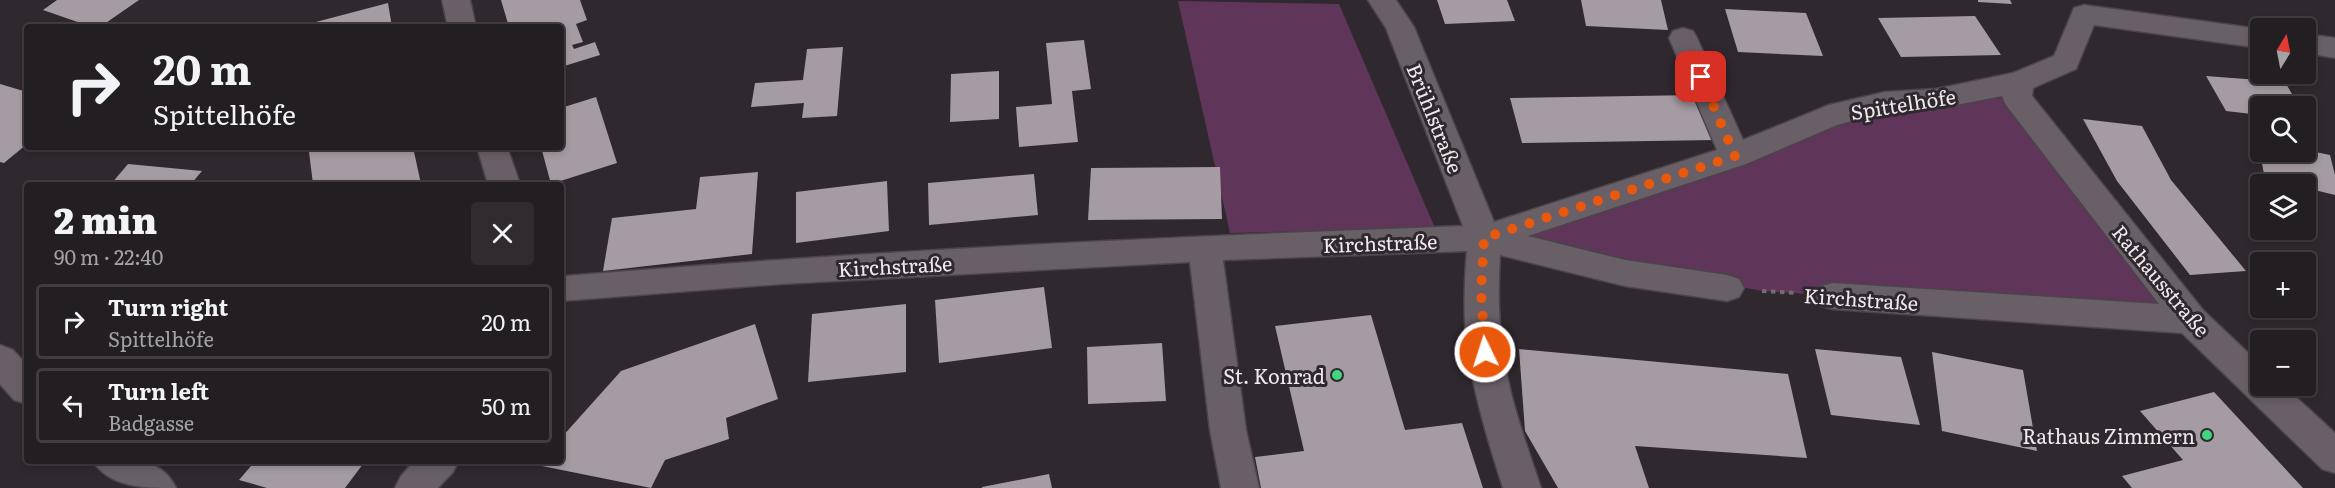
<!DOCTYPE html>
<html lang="en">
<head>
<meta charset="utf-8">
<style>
  body { margin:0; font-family:Literata,serif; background:#2f2b2f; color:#f1f3f6; height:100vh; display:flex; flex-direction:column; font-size:22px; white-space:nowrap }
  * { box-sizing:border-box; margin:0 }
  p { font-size:20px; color:#a3a2a5 }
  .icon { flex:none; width:33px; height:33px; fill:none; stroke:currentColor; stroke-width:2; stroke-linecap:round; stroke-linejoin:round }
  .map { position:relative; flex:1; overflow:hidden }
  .panel { position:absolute; left:24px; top:182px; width:540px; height:282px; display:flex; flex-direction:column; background:#231e22; border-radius:6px; box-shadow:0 3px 9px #0003,0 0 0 2px #403c40 }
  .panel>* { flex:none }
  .hud { position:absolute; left:24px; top:24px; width:540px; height:126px; border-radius:6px; box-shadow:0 3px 9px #0003,0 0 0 2px #403c40; background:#231e22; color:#f1f3f6; overflow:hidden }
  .needle { width:39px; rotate:10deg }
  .buttons { position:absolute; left:2250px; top:18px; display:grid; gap:12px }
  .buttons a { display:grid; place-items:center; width:66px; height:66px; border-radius:6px; background:#231e22; box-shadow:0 3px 9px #0003,0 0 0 2px #403c40; font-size:30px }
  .pin { position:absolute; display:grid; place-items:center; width:51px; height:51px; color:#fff; margin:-26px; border-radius:12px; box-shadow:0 3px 9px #0006 }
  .me { position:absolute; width:66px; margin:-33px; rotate:356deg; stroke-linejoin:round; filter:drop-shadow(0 0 4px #0008) }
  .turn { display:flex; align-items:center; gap:21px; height:126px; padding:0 30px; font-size:27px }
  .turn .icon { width:78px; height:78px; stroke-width:2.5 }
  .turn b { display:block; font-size:42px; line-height:51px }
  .round { display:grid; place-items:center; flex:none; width:63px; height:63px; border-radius:6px; background:#2f2b2f }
  .head { display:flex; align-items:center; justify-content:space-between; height:102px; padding:0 30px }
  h1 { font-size:36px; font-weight:800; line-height:45px }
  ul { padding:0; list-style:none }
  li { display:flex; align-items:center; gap:18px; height:75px; margin:0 12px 9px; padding:0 18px; border:3px solid #403c40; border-radius:6px }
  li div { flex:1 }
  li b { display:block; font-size:22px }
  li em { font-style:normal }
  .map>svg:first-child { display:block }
  .green { fill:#60355a }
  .building { fill:#a59ba3 }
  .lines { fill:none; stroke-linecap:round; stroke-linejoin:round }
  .minor-casing { stroke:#4b444a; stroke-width:3 }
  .path { stroke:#726b71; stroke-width:4; stroke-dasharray:4.5 4.5; stroke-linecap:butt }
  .minor { fill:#696067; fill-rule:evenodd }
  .route { stroke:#ea580c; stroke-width:10; stroke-dasharray:0 18 }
  .poi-dot { fill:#3fd77d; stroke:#2f282e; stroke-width:2 }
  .labels { text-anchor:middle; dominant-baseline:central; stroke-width:6; stroke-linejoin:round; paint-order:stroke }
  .street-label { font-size:20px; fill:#efe9ee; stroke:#2f282e }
  .poi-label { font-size:20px; fill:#efe9ee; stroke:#2f282e; text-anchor:end }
</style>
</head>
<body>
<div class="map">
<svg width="2335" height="488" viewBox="0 0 2335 488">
  <rect width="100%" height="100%" fill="#2f282e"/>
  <path class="green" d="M1178,1l161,3 96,224 -205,5z
    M2017,98l174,222 -429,-29 -278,-53 333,-117 119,-22z"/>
  <path class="building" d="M57,0h82l-39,27h-8l-49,-17z
    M501,0h79l7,20 -11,4 7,18 -11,3 2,4 21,-7 5,13 -39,12v-40h-52z
    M1437,0h70l8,21 -70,3z
    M1581,0h80l7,30 -82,-4z
    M1978,0h32l2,4 -34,-2z
    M388,3l4,24h-79l-1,-4z
    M1725,9l81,4 17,43 -85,-4z
    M1975,16l26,39 -100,2 -23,-39z
    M1084,40l7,49 -19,2 6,51 -59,5 -3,-40 36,-3 -6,-61z
    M843,47l-6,69 -35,2 2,-15 -53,4 4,-24 48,-3 4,-31z
    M999,71v48l-49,3 1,-48z
    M2206,76l79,6 14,24h-39v9l-34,-4z
    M0,84l27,8v52l-23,19 -4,-1z
    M1697,95l18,45 -193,3 -12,-45z
    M596,97l21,66 -66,21 -10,-37h20v-39z
    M2083,119l59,7 29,54 75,91 -56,4 -73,-94z
    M2257,138l3,1v13h46v-2l24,5 5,20v20l-29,-7v-4h-17l-24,-5z
    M326,147h87l8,37h-108l-4,-32z
    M128,164l74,7 -11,13h-80z
    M1220,167l2,52 -134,1 3,-52z
    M758,172l-6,82 -149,17 9,-53 84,-9 4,-32z
    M1034,174l4,41 -109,10 -1,-42z
    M887,181l2,50 -93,12v-51z
    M1044,287l8,61 -113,15 -4,-63z
    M906,304v68l-98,10 4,-68z
    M1371,315l34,115 57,-7 21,65h-222l-6,-31 49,-6 -29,-125z
    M755,324l23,75 -52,19 3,21 -64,21 -14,28 -114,-23 4,-5h20v-22l60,-67z
    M1162,343l4,58 -78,3 -1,-57z
    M1519,349l269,25 19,84 -172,-12 14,42h-91l-33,-57z
    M1815,349l86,8 19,68 -89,-10z
    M1932,352l91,18 14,81 -95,-20z
    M2214,392l89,96h-171l-10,-12 61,-16 -43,-49z
    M256,460h110l-21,28h-78l-28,-8z
    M1049,474l3,14h-70v-1z"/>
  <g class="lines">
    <g class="minor-casing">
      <path id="minor" d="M442,0h28l6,27h-28z
        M1368,0h28l18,27 80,195 223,-72 -48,-112 4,-7 10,-3 10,3 4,7 46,102 86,-35 56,-13 51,-3 77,-16 41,-17 20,-48 10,-3 176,24v19l-166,-23 -18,44 -43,19 -1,8 171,214 57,54v22h24l51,47v40l-13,-4 -140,-136 -349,-24 -12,-3 -5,-10 5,-10 12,-3 326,21 -153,-199 -4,-9 -66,13 -51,3 -48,13 -91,39 -218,72 97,24 102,15 12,4 5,9 -5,9 -12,4 -102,-15 -125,-31c-2,32 -2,64 3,96 6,47 23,92 38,137h-38c-14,-44 -28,-89 -35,-135 -5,-33 -4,-68 -1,-102l-244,9 23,170 13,58h-38l-11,-58 -20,-168 -409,22 -220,17v-24l4,-1c299,-25 598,-39 898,-50l-77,-198z
        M2306,34l29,4v20l-29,-5z
        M477,147h30l13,37h-32z
        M0,345l13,5 14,15v39l-13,-4 -14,-16z
        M92,460c32,0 68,-6 84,28 -31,0 -67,0 -84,-28z
        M415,460h44l-6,12 -15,16h-43l6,-12z"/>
    </g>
    <path class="path" d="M1762,291l34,2"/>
    <use href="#minor" class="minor"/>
  </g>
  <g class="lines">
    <path class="route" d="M1485,352l-4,-60 3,-54 251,-82 -34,-79"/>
  </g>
  <g class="poi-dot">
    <circle cx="1337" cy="375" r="6"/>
    <circle cx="2207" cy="435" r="6"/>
  </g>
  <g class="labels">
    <g class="street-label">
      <text transform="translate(1903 103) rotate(-9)">Spittelhöfe</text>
      <text transform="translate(1436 118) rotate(68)">Brühlstraße</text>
      <text transform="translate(1380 242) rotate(-2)">Kirchstraße</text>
      <text transform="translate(895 265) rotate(-3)">Kirchstraße</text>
      <text transform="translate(2162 280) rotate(50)">Rathausstraße</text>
      <text transform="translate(1861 298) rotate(4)">Kirchstraße</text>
    </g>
    <g class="poi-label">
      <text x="1325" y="375">St. Konrad</text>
      <text x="2195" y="435">Rathaus Zimmern</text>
    </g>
  </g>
</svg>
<div class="buttons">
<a><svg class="needle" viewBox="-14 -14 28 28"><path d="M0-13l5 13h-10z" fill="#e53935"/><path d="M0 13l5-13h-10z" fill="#a3a2a5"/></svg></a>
<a><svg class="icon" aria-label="search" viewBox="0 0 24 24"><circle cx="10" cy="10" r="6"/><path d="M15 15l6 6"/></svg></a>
<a><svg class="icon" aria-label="layers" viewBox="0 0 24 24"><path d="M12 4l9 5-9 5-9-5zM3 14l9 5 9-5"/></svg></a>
<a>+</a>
<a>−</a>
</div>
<div class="pin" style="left:1701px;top:77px;background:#d93025"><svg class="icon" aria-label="arrive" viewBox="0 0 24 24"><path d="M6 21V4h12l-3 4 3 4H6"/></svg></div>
<svg class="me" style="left:1485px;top:352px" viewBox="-20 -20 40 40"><circle r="17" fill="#ea580c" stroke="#fff" stroke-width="3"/><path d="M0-11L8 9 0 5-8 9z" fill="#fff"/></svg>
<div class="hud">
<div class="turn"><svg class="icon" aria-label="right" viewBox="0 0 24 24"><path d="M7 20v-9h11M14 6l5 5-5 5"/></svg><div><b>20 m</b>Spittelhöfe</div></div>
</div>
<section class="panel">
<div class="head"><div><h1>2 min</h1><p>90 m · 22:40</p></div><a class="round"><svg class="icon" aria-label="close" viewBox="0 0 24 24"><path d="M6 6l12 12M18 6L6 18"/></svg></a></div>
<ul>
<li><svg class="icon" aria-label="right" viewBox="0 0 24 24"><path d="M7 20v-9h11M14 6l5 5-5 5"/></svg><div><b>Turn right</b><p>Spittelhöfe</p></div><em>20 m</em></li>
<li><svg class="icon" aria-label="left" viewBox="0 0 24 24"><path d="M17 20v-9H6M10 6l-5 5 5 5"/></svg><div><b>Turn left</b><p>Badgasse</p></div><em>50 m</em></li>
</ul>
</section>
</div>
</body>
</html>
